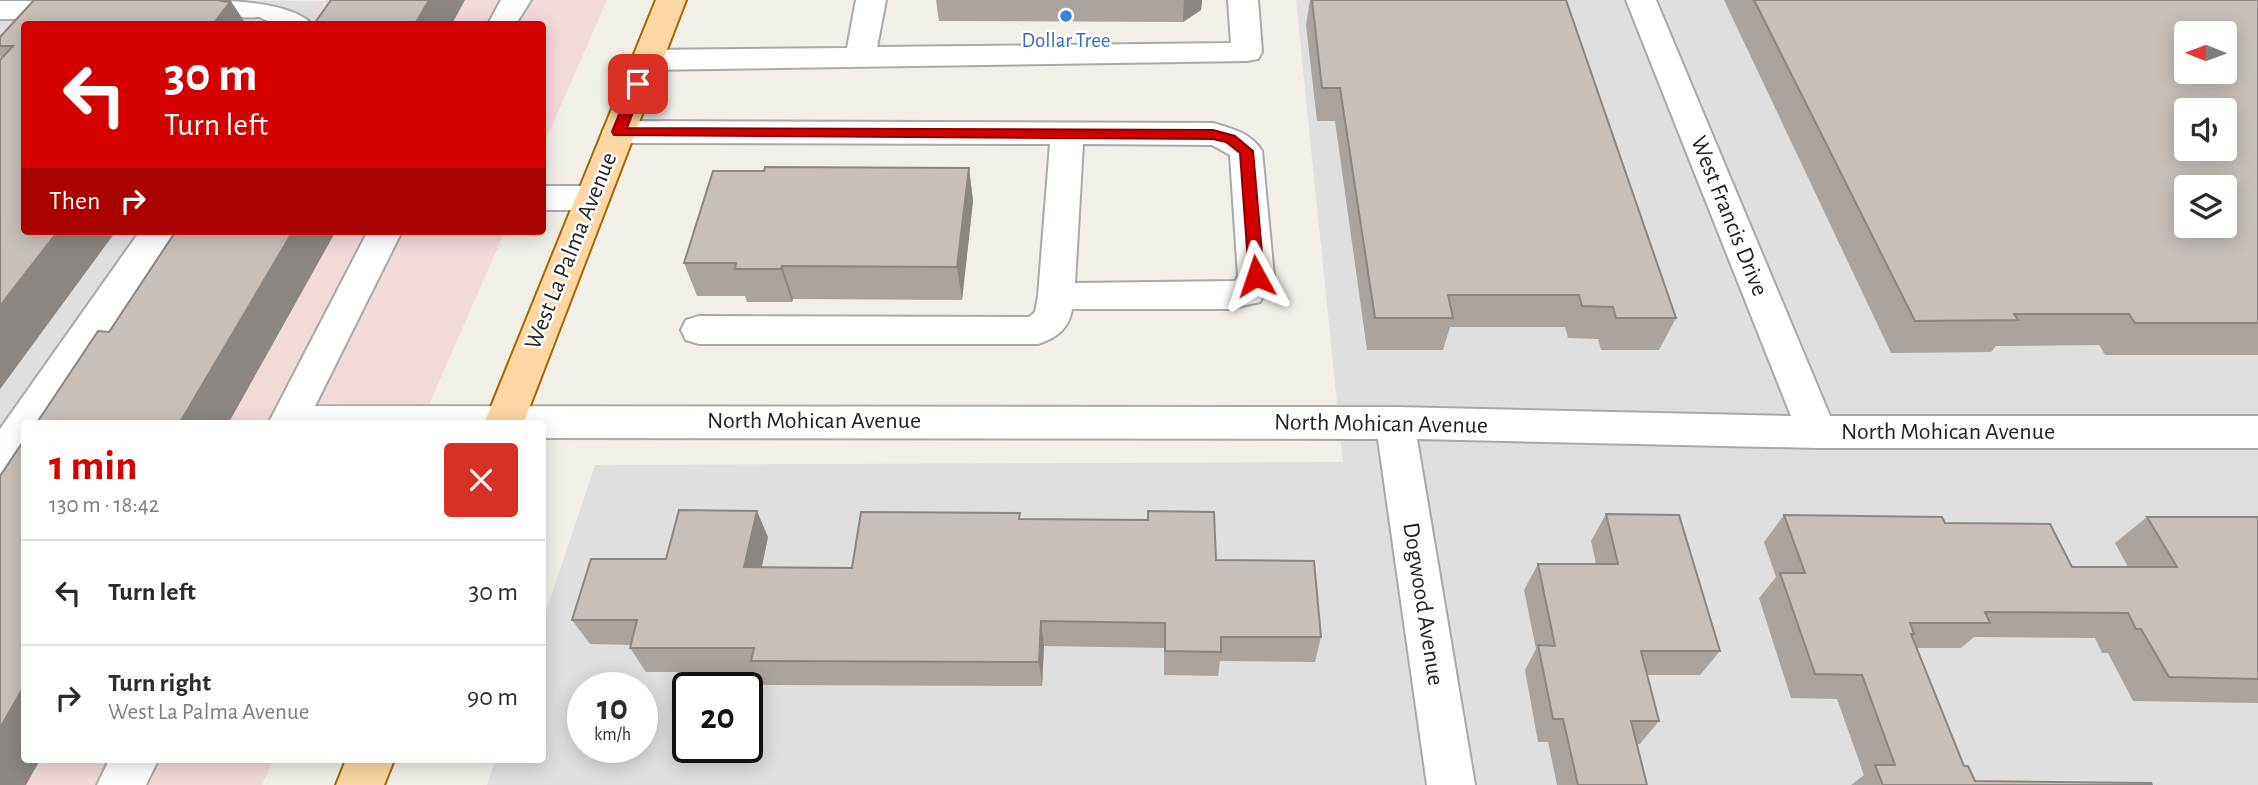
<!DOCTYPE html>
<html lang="en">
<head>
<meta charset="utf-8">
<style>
  body { margin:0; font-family:"Alegreya Sans",sans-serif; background:#f2f2f3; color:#2b2b33; height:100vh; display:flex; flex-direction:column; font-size:26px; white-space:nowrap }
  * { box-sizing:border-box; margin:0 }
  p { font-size:23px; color:#7c7c81 }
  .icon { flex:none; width:38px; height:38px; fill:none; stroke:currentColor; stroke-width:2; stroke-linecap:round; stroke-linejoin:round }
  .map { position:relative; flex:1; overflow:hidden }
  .details { position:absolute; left:21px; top:420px; width:525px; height:343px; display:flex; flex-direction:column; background:#fff; border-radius:7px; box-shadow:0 4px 18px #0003 }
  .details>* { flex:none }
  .top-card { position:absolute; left:21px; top:21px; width:525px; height:214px; border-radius:7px; box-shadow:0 4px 18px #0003; background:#d40000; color:#fff; overflow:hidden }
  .needle { width:46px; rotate:271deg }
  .buttons { position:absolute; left:2174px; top:21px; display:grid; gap:14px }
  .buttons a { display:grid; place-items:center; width:63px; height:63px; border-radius:7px; background:#fff; box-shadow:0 4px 18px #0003; font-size:35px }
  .speed { position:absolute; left:567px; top:672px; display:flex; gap:14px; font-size:35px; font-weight:700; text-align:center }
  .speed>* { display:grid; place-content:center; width:91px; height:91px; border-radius:50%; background:#fff; box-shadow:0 4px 18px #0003; line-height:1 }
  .speed small { font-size:18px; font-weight:400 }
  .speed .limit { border:4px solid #111; border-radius:10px; background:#fff; color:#111 }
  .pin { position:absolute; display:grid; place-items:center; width:60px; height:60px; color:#fff; margin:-30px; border-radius:14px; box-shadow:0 4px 10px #0006 }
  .me { position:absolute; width:77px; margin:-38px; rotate:355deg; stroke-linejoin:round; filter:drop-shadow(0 0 5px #0008) }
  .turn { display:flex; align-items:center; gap:24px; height:147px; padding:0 28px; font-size:32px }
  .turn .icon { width:91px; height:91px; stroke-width:2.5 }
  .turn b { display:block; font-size:49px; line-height:60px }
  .then { display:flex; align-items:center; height:66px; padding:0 28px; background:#0003; gap:14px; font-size:26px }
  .round { display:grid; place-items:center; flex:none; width:74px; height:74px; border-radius:7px; background:#f2f2f3 }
  .summary { display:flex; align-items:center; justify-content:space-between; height:119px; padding:0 28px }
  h1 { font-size:42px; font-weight:700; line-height:52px; color:#d40000 }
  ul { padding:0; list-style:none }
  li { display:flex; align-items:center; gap:21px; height:105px; padding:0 28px; border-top:2px solid #e1e1e2 }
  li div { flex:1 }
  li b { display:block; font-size:26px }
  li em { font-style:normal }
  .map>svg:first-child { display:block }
  .residential { fill:#e0dfdf; fill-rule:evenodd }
  .commercial { fill:#f2dad9 }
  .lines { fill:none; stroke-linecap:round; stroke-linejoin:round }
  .minor-casing { stroke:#a9a9a9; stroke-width:4 }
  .major-casing { stroke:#a06b00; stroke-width:4 }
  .minor { fill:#fff; fill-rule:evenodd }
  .major { fill:#fcd6a4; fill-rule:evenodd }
  .wall { fill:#aba49e }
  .shaded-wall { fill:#8b8681 }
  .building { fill:#c7bfb8; stroke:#8b8681; stroke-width:2; fill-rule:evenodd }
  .route { fill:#d40000; stroke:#8a0000; stroke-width:2 }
  .shop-dot { fill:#3f7fe0; stroke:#fff; stroke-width:2.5 }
  .labels { text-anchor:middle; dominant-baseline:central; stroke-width:5; stroke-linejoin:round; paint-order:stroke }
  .far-shop-label { font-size:21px; fill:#366cbe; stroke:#fff }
  .street-label { font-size:24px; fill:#222; stroke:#fff }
</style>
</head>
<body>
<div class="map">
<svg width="2258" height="785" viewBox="0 0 2258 785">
  <rect width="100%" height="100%" fill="#f2efe9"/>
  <path class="residential" d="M0,0l325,1 -16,23h-285v207h147l-147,193v25l-24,36z
    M1296,0h962v785h-1771l8,-25h47l1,-140 52,-155 748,-3zM2186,33h38v39h-38zM2186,110h38v39h-38zM2186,187h38v39h-38zM583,688h59v59h-59zM688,688h59v59h-59z"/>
  <path class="commercial" d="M326,0h281l-64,146 -1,-122h-233z
    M171,231h334l-84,192 -380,1z
    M0,485l24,275h249l-11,25h-262z"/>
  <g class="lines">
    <g class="minor-casing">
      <path id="minor" d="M184,0c35,0 105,0 128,24h-37l-16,-7 -75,1 -10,-3 -5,-6 5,-6z
        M501,0h30l-15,24h-28z
        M856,0h30l-9,47 354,-4 -3,-43h30l4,52 -4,7 -11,2 -600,9 -11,-3 -4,-7 4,-7 11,-3 200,-2z
        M1626,0h30l174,416h428v32h-441l-400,-9 58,346h-48l-49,-346 -836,-1v-14h-274l100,-193h34l-87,175 1080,1 396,9z
        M0,1h78l10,3 5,6 -5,6 -10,3h-78z
        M618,121l595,2c20,6 38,10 49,28l12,125 -14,26 -32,7h-156c-3,20 -16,29 -34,35h-339l-13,-4 -5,-10 5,-10 13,-4 330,1 6,-5 3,-16 12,-152 -432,-1 -11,-3 -5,-8 5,-8zM1083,144l129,1 18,10 8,121 -3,5 -160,2z
        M542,186h50l12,4 5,8 -5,8 -12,4h-50z
        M140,231h35l-127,193h-24c0,26 5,44 -24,53v-48z
        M109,760h49l-12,25h-49z"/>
    </g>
    <g class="major-casing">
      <path id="major" d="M656,0h30l-163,424h-39z
        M346,760h48l-10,25h-48z"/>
    </g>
    <use href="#minor" class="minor"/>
    <use href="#major" class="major"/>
  </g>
  <path class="wall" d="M34,0h196l16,24h-222v207h92l-116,158v-329l2,-1 -2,-3v-19z
    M936,0h266l-1,10 -18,12 -244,-1z
    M1310,0h256l110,318 -17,32h-58l-3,-11 -30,-1 -3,-11h-115l-7,23h-76l-32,-229h-18l-11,-96z
    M1724,0h534v355h-153l-6,-10 -103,1 -5,6 -100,1z
    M969,168l4,33 -11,99 -169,-1 -1,3h-45l-2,-6h-48l-13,-33 80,-92z
    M1020,513v6l196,41 105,77 -6,25 -95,-1 -2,15 -54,-1v-27l-120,-2 -2,40 -278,-1 -7,-13h-111l-16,-24 1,-3 -41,-1 -18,-24 94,-61 102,-22 -6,30 90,1z
    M1606,514l114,137 -20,24h-53l12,46 -19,23h-3l10,41h-90l-9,-43h-10l-13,-72 11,-21 -12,-59 14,-26h58l-5,-23z
    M1784,515l161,8 127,44h56l-13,-24 32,-26h111v186l-125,-2 -25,-48h-6l-7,-15 -121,-1 -13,11h-44l47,118 11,15 177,4h-301l13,-10 -27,-76 -46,-1 -32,-100 17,-21 -12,-35z"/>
  <path class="shaded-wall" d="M222,0h8l16,24h-33z
    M429,0h36l-13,24h-37z
    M1184,0h18l-1,10 -18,12z
    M969,168l4,33 -11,99 -5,-33z
    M58,231h58l-116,158v-83z
    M293,231h43l-108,193h-49z
    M782,266l11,33 -1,3 -11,-33z
    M757,511l11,26 -12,56 -12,-26z
    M1041,621l3,25 -2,40 -3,-24z
    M24,686v74h16l-14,25h-26v-57z"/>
  <path class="building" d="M34,0h188l-1,1 9,1 -17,22h-189v207h34l-58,75v-246l13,-14h-13v-9z
    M331,0h98l-14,24h-101z
    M1312,0h254l110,318h-60l-3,-11 -31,-1 -3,-11h-131l5,23h-78l-35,-230h-18z
    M1754,0h504v323h-123l-6,-9h-115l4,6 -103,1zM2186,33h38v39h-38zM2186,110h38v39h-38zM2186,187h38v39h-38z
    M765,167l204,1 -12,99 -175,-1 -1,3h-46l1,-6h-52l29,-92h51z
    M176,231h117l-114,193h-143l62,-93 11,1z
    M24,440v246l-24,42v-252z
    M679,510l78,1 -13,56 108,1 9,-56 159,1 -1,6 129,1v-9l66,1 2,48 98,1 7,76h-100v15l-56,-1v-28l-124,-2 -2,41 -288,-1 3,-13h-124l7,-28h-65l19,-61h75z
    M1606,514l73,1 41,136h-79l18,70h-28l16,64h-69l-15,-66h-10l-15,-74 17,1 -17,-82h80z
    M1784,515l158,2 3,6 105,1 22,43h105l-30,-50h111v162l-89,-2 -28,-48h-5l-8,-16 -143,-1 5,11h-80l4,11h-3l53,132h4l7,15 176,2 1,2h-269l-8,-20h20l-33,-90 -47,-1 -35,-101h25z"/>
  <path class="route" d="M638,80l6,4 -17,44 586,2 22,6 18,15 11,125 -8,5 -7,-5 -9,-123 -14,-11 -13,-3 -599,-4 -2,-3 19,-48z"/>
  <circle class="shop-dot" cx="1066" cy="16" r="7"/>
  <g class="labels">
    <g class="far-shop-label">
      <text x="1066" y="40">Dollar Tree</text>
    </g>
    <g class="street-label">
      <text transform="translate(1729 216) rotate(68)">West Francis Drive</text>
      <text transform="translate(571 251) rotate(-68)">West La Palma Avenue</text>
      <text x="814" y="421">North Mohican Avenue</text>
      <text transform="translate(1381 424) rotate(1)">North Mohican Avenue</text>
      <text x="1948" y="432">North Mohican Avenue</text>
      <text transform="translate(1423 604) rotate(81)">Dogwood Avenue</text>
    </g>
  </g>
</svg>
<div class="buttons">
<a><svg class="needle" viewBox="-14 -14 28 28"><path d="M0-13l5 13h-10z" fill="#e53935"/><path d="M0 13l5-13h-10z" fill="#7c7c81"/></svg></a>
<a><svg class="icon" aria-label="sound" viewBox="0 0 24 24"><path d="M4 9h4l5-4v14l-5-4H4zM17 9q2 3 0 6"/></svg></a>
<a><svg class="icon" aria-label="layers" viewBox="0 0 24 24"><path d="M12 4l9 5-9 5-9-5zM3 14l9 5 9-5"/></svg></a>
</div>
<div class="speed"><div>10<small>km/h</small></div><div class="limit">20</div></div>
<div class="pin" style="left:638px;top:84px;background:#d93025"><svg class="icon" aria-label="arrive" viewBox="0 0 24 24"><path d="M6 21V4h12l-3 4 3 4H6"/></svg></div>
<svg class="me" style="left:1256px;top:276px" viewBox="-20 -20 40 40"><path d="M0-17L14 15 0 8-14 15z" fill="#d40000" stroke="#fff" stroke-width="4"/></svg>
<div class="top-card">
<div class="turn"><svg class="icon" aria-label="left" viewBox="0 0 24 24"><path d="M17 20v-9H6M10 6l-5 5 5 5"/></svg><div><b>30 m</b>Turn left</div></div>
<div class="then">Then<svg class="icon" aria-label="right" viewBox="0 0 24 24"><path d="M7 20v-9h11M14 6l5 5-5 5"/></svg></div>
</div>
<section class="details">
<div class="summary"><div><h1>1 min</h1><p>130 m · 18:42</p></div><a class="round" style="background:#d93025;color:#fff"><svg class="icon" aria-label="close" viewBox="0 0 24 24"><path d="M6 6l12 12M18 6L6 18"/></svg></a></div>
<ul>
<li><svg class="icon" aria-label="left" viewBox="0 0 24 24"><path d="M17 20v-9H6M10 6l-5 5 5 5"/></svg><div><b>Turn left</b></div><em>30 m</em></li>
<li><svg class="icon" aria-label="right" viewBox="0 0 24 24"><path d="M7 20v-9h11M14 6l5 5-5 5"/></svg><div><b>Turn right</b><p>West La Palma Avenue</p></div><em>90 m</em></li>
</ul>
</section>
</div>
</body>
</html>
